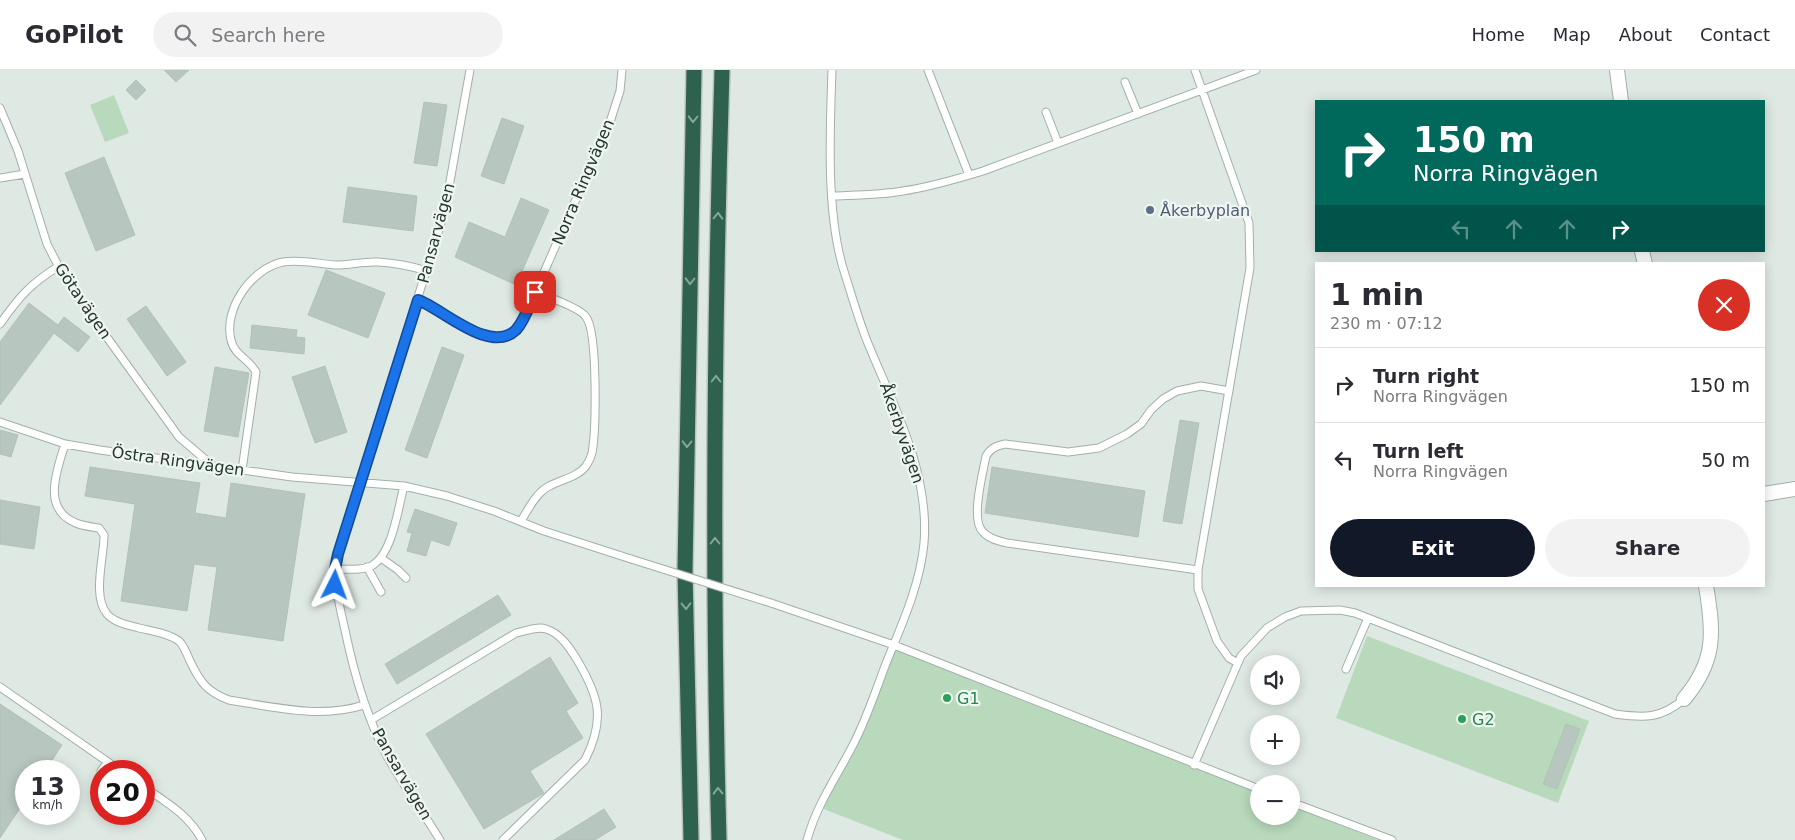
<!DOCTYPE html>
<html lang="en">
<head>
<meta charset="utf-8">
<style>
  body { margin:0; font-family:"DejaVu Sans",sans-serif; background:#f2f2f3; color:#2b2b33; height:100vh; display:flex; flex-direction:column; font-size:19px; white-space:nowrap }
  * { box-sizing:border-box; margin:0 }
  p { font-size:16px; color:#7c7c81 }
  .icon { flex:none; width:28px; height:28px; fill:none; stroke:currentColor; stroke-width:2; stroke-linecap:round; stroke-linejoin:round }
  .map { position:relative; flex:1; overflow:hidden }
  .side { position:absolute; left:1315px; top:192px; width:450px; height:325px; display:flex; flex-direction:column; background:#fff; border-radius:0px; box-shadow:0 2px 12px #0003 }
  .side>* { flex:none }
  .banner { position:absolute; left:1315px; top:30px; width:450px; height:152px; border-radius:0px; box-shadow:0 2px 12px #0003; background:#00695c; color:#fff; overflow:hidden }
  .fabs { position:absolute; left:1250px; top:585px; display:grid; gap:10px }
  .fabs a { display:grid; place-items:center; width:50px; height:50px; border-radius:50%; background:#fff; box-shadow:0 2px 12px #0003; font-size:25px }
  .speed { position:absolute; left:15px; top:690px; display:flex; gap:10px; font-size:25px; font-weight:700; text-align:center }
  .speed>* { display:grid; place-content:center; width:65px; height:65px; border-radius:50%; background:#fff; box-shadow:0 2px 12px #0003; line-height:1 }
  .speed small { font-size:12px; font-weight:400 }
  .speed .limit { border:8px solid #d22; background:#fff; color:#111 }
  .pin { position:absolute; display:grid; place-items:center; width:42px; height:42px; color:#fff; margin:-21px; border-radius:10px; box-shadow:0 2px 8px #0006 }
  .me { position:absolute; width:55px; margin:-28px; rotate:3deg; stroke-linejoin:round; filter:drop-shadow(0 0 4px #0008) }
  .turn { display:flex; align-items:center; gap:18px; height:105px; padding:0 15px; font-size:22px }
  .turn .icon { width:65px; height:65px; stroke-width:2.5 }
  .turn b { display:block; font-size:35px; line-height:42px }
  .lanes { display:flex; align-items:center; height:48px; padding:0 15px; background:#0003; justify-content:center; gap:25px; direction:ltr }
  .lanes .off { opacity:.35 }
  .round { display:grid; place-items:center; flex:none; width:52px; height:52px; border-radius:26px; background:#f2f2f3 }
  .overview { display:flex; align-items:center; justify-content:space-between; height:85px; padding:0 15px }
  h1 { font-size:30px; font-weight:700; line-height:38px }
  .button { display:flex; gap:10px; margin-top:auto; padding:10px 15px }
  .button a { flex:1; height:58px; border-radius:30px; background:#111827; color:#fff; font-size:20px; font-weight:700; line-height:58px; text-align:center }
  .button a+a { background:#f2f2f3; color:#2b2b33 }
  ul { padding:0; list-style:none }
  li { display:flex; align-items:center; gap:15px; height:75px; padding:0 15px; border-top:1px solid #e1e1e2 }
  li div { flex:1 }
  li b { display:block; font-size:19px }
  li em { font-style:normal }
  header { display:flex; align-items:center; gap:30px; box-sizing:border-box; height:70px; padding:0 25px; background:#fff; border-bottom:1px solid #e1e1e2 }
  header strong { font-size:24px }
  nav { display:flex; gap:28px; margin-inline-start:auto; font-size:18px }
  .search { width:350px; height:45px; background:#f2f2f3; display:flex; align-items:center; gap:12px; box-sizing:border-box; padding:0 18px; border-radius:28px; color:#7c7c81; font-size:19px }
  .map>svg:first-child { display:block }
  .green { fill:#b8d9bb }
  .building { fill:#b7c6be; stroke:#b2c2b8 }
  .lines { fill:none; stroke-linecap:round; stroke-linejoin:round }
  .service-casing { stroke:#a2b0a9; stroke-width:9 }
  .minor-casing { stroke:#a2b0a9; stroke-width:16 }
  .motorway-casing { stroke:#bcc3c0; stroke-width:18 }
  .service { stroke:#fff; stroke-width:7 }
  .minor { stroke:#fff; stroke-width:14 }
  .motorway { stroke:#2f624e; stroke-width:15 }
  .service-bridge-casing { stroke:#a2b0a9; stroke-width:9; stroke-linecap:butt }
  .service-bridge { stroke:#fff; stroke-width:7 }
  .oneway { stroke:#85a597 }
  .route-casing { stroke:#114b97; stroke-width:12 }
  .route { stroke:#1a73e8; stroke-width:9 }
  .service-dot { fill:#5c6f8a; stroke:#eff6f1; stroke-width:2 }
  .leisure-dot { fill:#2e9e5b; stroke:#eff6f1; stroke-width:2 }
  .labels { text-anchor:middle; dominant-baseline:central; stroke-width:4.5; stroke-linejoin:round; paint-order:stroke }
  .street-label { font-size:16px; fill:#21382d; stroke:#eff6f1 }
  .service-label { font-size:16px; fill:#4e5e75; stroke:#eff6f1; text-anchor:start }
  .leisure-label { font-size:16px; fill:#27864d; stroke:#eff6f1; text-anchor:start }
</style>
</head>
<body>
<header>
<strong>GoPilot</strong>
<div class="search"><svg class="icon" aria-label="search" viewBox="0 0 24 24"><circle cx="10" cy="10" r="6"/><path d="M15 15l6 6"/></svg>Search here</div>
<nav><a>Home</a><a>Map</a><a>About</a><a>Contact</a></nav>
</header>
<div class="map">
<svg width="1795" height="770" viewBox="0 0 1795 770">
  <rect width="100%" height="100%" fill="#dfe9e3"/>
  <path class="green" d="M114,25l15,38 -24,9 -15,-37z
    M1367,566l222,85 -31,82 -222,-85z
    M895,579l364,144v23h32v-10l87,34h-475l-82,-32z"/>
  <path class="building" d="M164,0h25l-13,12z
    M136,10l10,10 -10,10 -10,-10z
    M424,32l23,3 -10,61 -23,-3z
    M502,48l22,8 -20,58 -23,-8z
    M104,87l31,78 -39,16 -31,-78z
    M348,117l69,9 -4,35 -70,-9z
    M521,128l28,12 -33,75 -61,-28 14,-35 36,15z
    M326,200l59,23 -17,45 -60,-23z
    M29,233l29,22 6,-8 26,20 -12,15 -24,-19 -54,72v-63z
    M146,236l40,56 -19,14 -40,-57z
    M252,255l45,5 -1,7 9,1 -1,16 -54,-6z
    M442,277l22,8 -37,103 -22,-8z
    M325,296l22,66 -32,11 -23,-66z
    M215,297l34,6 -11,64 -34,-6z
    M1180,350l19,3 -17,101 -19,-3z
    M0,360l18,5 -7,22 -11,-3z
    M90,397l110,16 -5,30 31,5 5,-35 74,11 -22,147 -75,-11 9,-63 -23,-3 -7,47 -66,-10 14,-97 -50,-8z
    M992,397l153,24 -7,46 -153,-24z
    M0,430l40,7 -6,42 -34,-5z
    M415,439l42,14 -8,23 -18,-6 -5,16 -19,-5 5,-18 -5,-1z
    M498,525l13,20 -114,69 -12,-20z
    M550,587l28,46 -12,8 17,27 -53,33 14,22 -60,36 -58,-95z
    M0,634l62,41 -17,26h-19v28l-26,39z
    M1566,654l14,5 -23,60 -14,-5z
    M604,739l12,18 -21,13h-41z"/>
  <g class="lines">
    <g class="service-casing">
      <path id="service" d="M928,0l41,105
        M1195,0l54,153 1,45 -52,302v19l19,52 12,17 9,5
        M1125,12l13,32
        M0,38l18,43 29,93 15,29 26,38 91,126 34,29
        M1046,42l12,31
        M0,108l25,-4
        M833,126c23,-1 47,-1 70,-5 27,-4 54,-12 80,-20l273,-101
        M418,230c24,8 62,46 88,36 8,-3 12,-10 17,-16l87,-198 10,-31 2,-21
        M0,254c19,-27 30,-40 59,-58
        M0,352l65,22 35,6 192,27 112,9 43,10 47,15 50,20 87,28
        M65,374c-8,26 -24,65 11,79 7,3 16,4 23,5l5,7c0,23 -12,61 3,79 8,9 21,11 32,14 12,3 29,5 40,13 5,5 8,13 11,20 10,21 17,31 39,39 45,7 91,19 135,5
        M242,400l14,-98c-7,-13 -22,-17 -25,-32 -8,-31 21,-72 52,-78 18,-3 35,2 53,3 14,0 28,-4 42,-3 17,1 33,4 49,9
        M521,451c7,-11 14,-26 25,-33 12,-8 31,-10 40,-22 2,-3 5,-9 6,-13 4,-22 6,-121 -6,-136 -5,-9 -40,-21 -51,-25
        M381,488l17,12 8,8
        M367,497l14,25
        M335,499c12,0 28,2 38,-4 20,-13 25,-57 31,-79
        M1198,500l-191,-27c-8,-2 -18,-4 -24,-11 -13,-12 0,-59 3,-76 5,-8 10,-10 19,-12l63,8 31,-4 28,-14 14,-10 10,-14 12,-11 14,-8 24,-5 28,5
        M771,533l123,42 365,144
        M1346,599l22,-51
        M0,617l121,84
        M371,650l145,-87c9,-2 22,-7 30,-4 14,4 23,18 30,29 23,38 30,61 9,102l-82,80
        M1194,695l47,-109 26,-28 18,-11 16,-6 39,-1 15,3 260,101c29,4 46,5 69,-15
        M101,701l7,-9
        M144,717c22,15 45,28 58,53
        M1291,732l101,38
        M440,770c-17,-28 -37,-55 -53,-84 -21,-40 -33,-82 -42,-126 -6,-26 -12,-49 -7,-76l103,-331 8,-36 21,-117
        M807,770c10,-36 29,-62 46,-95 13,-25 22,-52 32,-79 16,-40 35,-80 39,-123 6,-71 -31,-138 -57,-202 -9,-23 -16,-48 -24,-73 -17,-58 -13,-138 -11,-198"/>
    </g>
    <g class="minor-casing">
      <path id="minor" d="M1617,0l4,31
        M1642,181l3,13
        M1764,424l31,-5
        M1684,629c32,-38 30,-66 22,-113"/>
    </g>
    <g class="motorway-casing">
      <path id="motorway" d="M691,770l-6,-269 9,-501
        M719,770c-7,-257 -5,-513 3,-770"/>
    </g>
    <use href="#service" class="service"/>
    <use href="#minor" class="minor"/>
    <use href="#motorway" class="motorway"/>
    <g class="service-bridge-casing">
      <path id="service-bridge" d="M631,489l140,44"/>
    </g>
    <use href="#service-bridge" class="service-bridge"/>
  </g>
  <defs><path id="oneway-chevron" d="M-2-3.5L2.5 0L-2 3.5" fill="none" stroke-width="1.6" stroke-linecap="round" stroke-linejoin="round" transform="scale(1.25)"/></defs>
  <g class="oneway">
    <use href="#oneway-chevron" transform="translate(693 49) rotate(91)"/>
    <use href="#oneway-chevron" transform="translate(718 146) rotate(-88)"/>
    <use href="#oneway-chevron" transform="translate(690 211) rotate(91)"/>
    <use href="#oneway-chevron" transform="translate(716 309) rotate(-90)"/>
    <use href="#oneway-chevron" transform="translate(687 374) rotate(91)"/>
    <use href="#oneway-chevron" transform="translate(715 471) rotate(-90)"/>
    <use href="#oneway-chevron" transform="translate(686 536) rotate(89)"/>
    <use href="#oneway-chevron" transform="translate(718 721) rotate(-91)"/>
  </g>
  <g class="lines">
    <g class="route-casing">
      <path id="route" d="M335,515v-16l3,-15 80,-254c25,9 72,55 98,30 9,-10 14,-26 19,-38"/>
    </g>
    <use href="#route" class="route"/>
  </g>
  <circle class="service-dot" cx="1150" cy="140" r="5"/>
  <g class="leisure-dot">
    <circle cx="947" cy="628" r="5"/>
    <circle cx="1462" cy="649" r="5"/>
  </g>
  <g class="labels">
    <g class="street-label">
      <text transform="translate(583 112) rotate(-67)">Norra Ringvägen</text>
      <text transform="translate(436 163) rotate(-75)">Pansarvägen</text>
      <text transform="translate(83 231) rotate(56)">Götavägen</text>
      <text transform="translate(902 363) rotate(71)">Åkerbyvägen</text>
      <text transform="translate(178 391) rotate(8)">Östra Ringvägen</text>
      <text transform="translate(402 704) rotate(60)">Pansarvägen</text>
    </g>
    <g class="service-label">
      <text x="1160" y="140">Åkerbyplan</text>
    </g>
    <g class="leisure-label">
      <text x="957" y="628">G1</text>
      <text x="1472" y="649">G2</text>
    </g>
  </g>
</svg>
<div class="fabs">
<a><svg class="icon" aria-label="sound" viewBox="0 0 24 24"><path d="M4 9h4l5-4v14l-5-4H4zM17 9q2 3 0 6"/></svg></a>
<a>+</a>
<a>−</a>
</div>
<div class="speed"><div>13<small>km/h</small></div><div class="limit">20</div></div>
<div class="pin" style="left:535px;top:222px;background:#d93025"><svg class="icon" aria-label="arrive" viewBox="0 0 24 24"><path d="M6 21V4h12l-3 4 3 4H6"/></svg></div>
<svg class="me" style="left:335px;top:515px" viewBox="-20 -20 40 40"><path d="M0-17L14 15 0 8-14 15z" fill="#1a73e8" stroke="#fff" stroke-width="4"/></svg>
<div class="banner">
<div class="turn"><svg class="icon" aria-label="right" viewBox="0 0 24 24"><path d="M7 20v-9h11M14 6l5 5-5 5"/></svg><div><b>150 m</b>Norra Ringvägen</div></div>
<div class="lanes"><svg class="icon off" aria-label="left" viewBox="0 0 24 24"><path d="M17 20v-9H6M10 6l-5 5 5 5"/></svg><svg class="icon off" aria-label="ahead" viewBox="0 0 24 24"><path d="M12 20V5M6 11l6-6 6 6"/></svg><svg class="icon off" aria-label="ahead" viewBox="0 0 24 24"><path d="M12 20V5M6 11l6-6 6 6"/></svg><svg class="icon" aria-label="right" viewBox="0 0 24 24"><path d="M7 20v-9h11M14 6l5 5-5 5"/></svg></div>
</div>
<section class="side">
<div class="overview"><div><h1>1 min</h1><p>230 m · 07:12</p></div><a class="round" style="background:#d93025;color:#fff"><svg class="icon" aria-label="close" viewBox="0 0 24 24"><path d="M6 6l12 12M18 6L6 18"/></svg></a></div>
<ul>
<li><svg class="icon" aria-label="right" viewBox="0 0 24 24"><path d="M7 20v-9h11M14 6l5 5-5 5"/></svg><div><b>Turn right</b><p>Norra Ringvägen</p></div><em>150 m</em></li>
<li><svg class="icon" aria-label="left" viewBox="0 0 24 24"><path d="M17 20v-9H6M10 6l-5 5 5 5"/></svg><div><b>Turn left</b><p>Norra Ringvägen</p></div><em>50 m</em></li>
</ul>
<div class="button"><a>Exit</a><a>Share</a></div>
</section>
</div>
</body>
</html>
